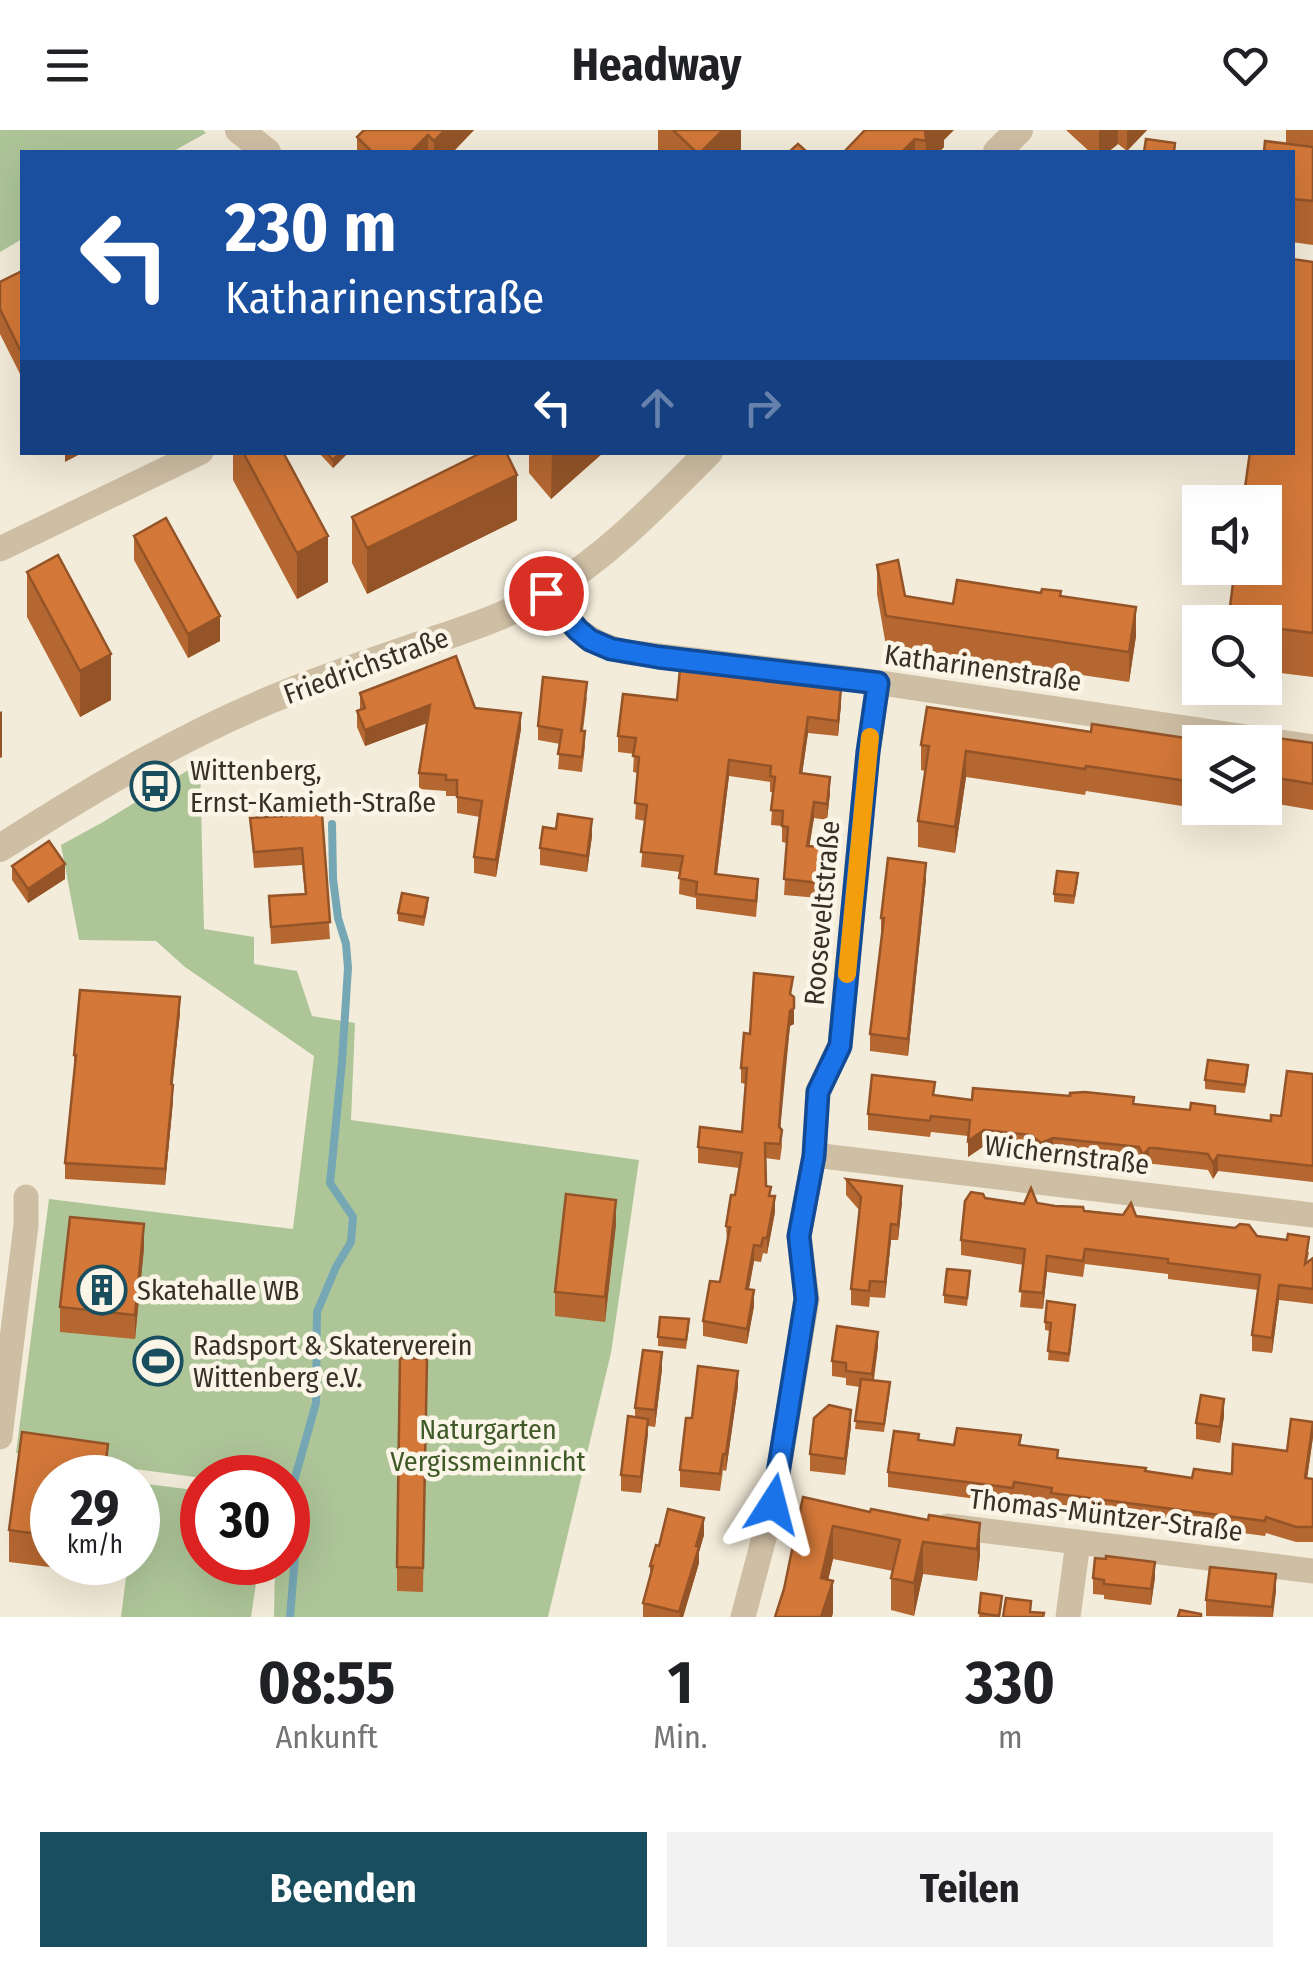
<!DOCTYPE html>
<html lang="de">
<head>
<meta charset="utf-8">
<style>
  body { margin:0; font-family:"Fira Sans Condensed",sans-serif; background:#f2f2f2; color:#202124; height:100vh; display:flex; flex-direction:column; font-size:38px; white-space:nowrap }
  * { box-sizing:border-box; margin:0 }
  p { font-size:32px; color:#757577 }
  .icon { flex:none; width:55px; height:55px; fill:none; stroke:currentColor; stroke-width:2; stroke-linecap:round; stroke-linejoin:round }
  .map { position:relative; height:1487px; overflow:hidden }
  .details { display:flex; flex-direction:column; background:#fff; flex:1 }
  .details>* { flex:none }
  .banner { position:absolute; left:20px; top:20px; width:1275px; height:305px; border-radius:0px; box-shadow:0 10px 40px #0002; background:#1a4fa0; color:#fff; overflow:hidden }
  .controls { position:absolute; left:1182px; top:355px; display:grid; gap:20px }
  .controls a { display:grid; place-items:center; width:100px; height:100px; border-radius:0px; background:#fff; box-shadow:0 10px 40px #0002; font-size:50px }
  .speed { position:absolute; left:30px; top:1325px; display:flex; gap:20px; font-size:50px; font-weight:700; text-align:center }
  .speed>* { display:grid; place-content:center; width:130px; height:130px; border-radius:50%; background:#fff; box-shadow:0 10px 40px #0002; line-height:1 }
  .speed small { font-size:25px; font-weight:400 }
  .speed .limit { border:15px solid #d22; background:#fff; color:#111 }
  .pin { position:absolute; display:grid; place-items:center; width:85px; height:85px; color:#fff; margin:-42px; border:5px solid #fff; border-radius:50%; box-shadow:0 2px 10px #0007 }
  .me { position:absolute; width:110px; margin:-55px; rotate:9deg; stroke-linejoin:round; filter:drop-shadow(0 0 8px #0008) }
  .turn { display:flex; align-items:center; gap:35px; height:210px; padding:0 40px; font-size:45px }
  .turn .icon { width:130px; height:130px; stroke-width:2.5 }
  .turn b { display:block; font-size:70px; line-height:85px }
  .lanes { display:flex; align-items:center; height:95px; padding:0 40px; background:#0003; justify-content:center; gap:50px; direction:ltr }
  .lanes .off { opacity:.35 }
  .eta { display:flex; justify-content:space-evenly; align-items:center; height:170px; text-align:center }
  .eta b { font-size:60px; font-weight:700; line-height:70px }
  .action { display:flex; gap:20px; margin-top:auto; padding:20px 40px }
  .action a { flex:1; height:115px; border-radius:0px; background:#184e5e; color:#fff; font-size:40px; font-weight:700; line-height:115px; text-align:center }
  .action a+a { background:#f2f2f2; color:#202124 }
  header { display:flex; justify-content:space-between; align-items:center; height:130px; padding:0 40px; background:#fff; font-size:45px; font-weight:700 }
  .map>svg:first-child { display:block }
  .green { fill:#aec598 }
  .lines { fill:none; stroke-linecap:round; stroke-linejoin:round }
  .stream { stroke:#76a7b4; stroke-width:8 }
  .minor { stroke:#cebea4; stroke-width:25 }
  .tertiary { stroke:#cebea4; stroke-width:28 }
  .wall { fill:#b56731 }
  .shaded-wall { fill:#945428 }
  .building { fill:#d37839; stroke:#945428; stroke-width:2.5 }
  .route-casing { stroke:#114b97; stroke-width:25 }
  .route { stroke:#1a73e8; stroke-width:18 }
  .slow { stroke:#f59e0b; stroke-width:18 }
  .labels { text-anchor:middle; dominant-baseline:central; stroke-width:9; stroke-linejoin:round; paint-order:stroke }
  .street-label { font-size:28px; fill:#382f27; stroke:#fbf5e7 }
  .poi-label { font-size:28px; fill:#382f27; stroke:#fbf5e7; text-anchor:start }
  .park-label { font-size:28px; fill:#3f5928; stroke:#fbf5e7 }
</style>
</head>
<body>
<header><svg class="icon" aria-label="menu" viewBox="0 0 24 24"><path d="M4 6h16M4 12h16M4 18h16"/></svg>Headway<svg class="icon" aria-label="heart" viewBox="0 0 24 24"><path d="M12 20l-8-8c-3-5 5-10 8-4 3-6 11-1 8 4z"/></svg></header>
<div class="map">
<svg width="1313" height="1487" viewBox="0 0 1313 1487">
  <rect width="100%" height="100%" fill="#f4ecda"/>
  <path class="green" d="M0,0h203l3,3 -34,19h-150v87l-22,13z
    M200,633l4,166 50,8v27l43,7 15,45 43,7 -4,97 288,40 -28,193 -63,264h-274l1,-54 13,-1v-84h-86l-186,-25 33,-254 244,30 21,-173 -129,-89 -29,-26 -77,-1 -18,-95 42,-23z
    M139,1353l63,8v71l57,1 -8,54h-130l5,-40 -21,-3 1,-11 32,-1z"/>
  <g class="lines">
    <path class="stream" d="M290,1487l5,-61 -4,-64 25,-89 1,-91 19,-45 15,-25 2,-25 -23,-34 12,-121 6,-94 -2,-24 -8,-26 -5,-39 -1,-55"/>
    <path class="minor" d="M0,419l201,-97
      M546,463c23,32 42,51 81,59l234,28 452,67
      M814,1025l499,60
      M0,1307l26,-212v-28
      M947,1396l366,45
      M743,1487l30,-113 34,-205 -8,-63 15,-81 4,-64 22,-46 28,-293 10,-69
      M1068,1487l10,-75"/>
    <path class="tertiary" d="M239,0l28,22
      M997,22l22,-22
      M0,718c91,-58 186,-115 287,-155 45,-18 90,-33 136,-49 43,-15 86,-28 126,-53 61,-37 109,-88 160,-139"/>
  </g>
  <path class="wall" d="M364,0h110l-21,22h-96v-15z
    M658,0h83v22h-83z
    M865,0l79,10v7l-5,5h-95z
    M1066,0h81l-20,21 -9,-7 -10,8h-18z
    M1286,0h27v115l-21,-3v-90l-6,-8z
    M1313,132v415l-48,-6v-49z
    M22,141v107l-22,-44v-52z
    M233,322h50l45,130 -31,17 -64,-119z
    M318,322h31l-16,16z
    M529,322h75l-53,47 -22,-26z
    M352,387l165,3 -150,74 -15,-31z
    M134,406l86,105 -32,17 -54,-98z
    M877,435l28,31 48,8 88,-11 20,3 75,40 -7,46 -243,-36 -9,-52z
    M27,442l84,128 -31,17 -53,-100z
    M360,563l115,15 46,21 -25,148 -22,-4v-16l6,-40 -23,-4v-17h-11v-5l-27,-2v-16l8,-50 -62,23 -8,-19v-16l3,-1z
    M587,567l-4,34 2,15 -3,26 -24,-3 2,-25 -22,-4v-14z
    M677,570l164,4 -3,32 -30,-3 -6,41 28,19 -3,27 -13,-2 -5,28 13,17 -3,35 -35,-3 3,-52 -5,-1v-16l-11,-1 2,-33h-3v-10l-41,-6 -12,98 41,20 -2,23 -60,-8v-11l-17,-4 1,-22 -39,-5 4,-46 -10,-2 3,-46 -5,-1 1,-18 -16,-2v-16z
    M1091,602l109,10v66h60l-1,10 -173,-27 -1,4 -119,-18 -11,76 -37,-6v-26l7,-50 -4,-1v-25z
    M1265,612l48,1v72v-5l-48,-8z
    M322,684l8,125 -59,5 -2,-48 36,-2 -3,-29 -48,3 -4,-50z
    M592,706l-5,36 -47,-7v-17z
    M12,736l53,13 -37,24 -16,-23z
    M926,749l-18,177 -38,-5v-17l12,-100h-1v-16z
    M1078,751l-4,23 -20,-2v-8z
    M428,776l-4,20 -26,-5v-8z
    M793,865l1,29 -4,2 -7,61 -3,41 2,18 -2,14 -15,-2 1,28 5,10 4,16 -8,42 -4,-1 -2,9 -7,-1 -5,28 5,17 -7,38 -44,-8v-15l17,-39 7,-40 -1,-16 9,-31 4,-27 -41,-5v-16l44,-15 4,-48 -5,-1v-15l9,-34z
    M180,883l-8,72 1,16 -8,84 -100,-6v-16l9,-92v-16z
    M1248,943l-3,20 -40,-4v-9z
    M1313,944v108l-95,-11 -5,8 -5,-9 -54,-6h-5l-6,7 -4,-8 -86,-9 -12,5 -10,-8 -47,-5 -16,11v-21l-37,-4 -1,5 -62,-7v-16l67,-19 37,5 162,4 137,17 10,-5z
    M846,1049l56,23 -4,38h-7l-6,58 -15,-1 -1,10 -18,-2v-16l9,-78 -14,-16z
    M985,1068l151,18 121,20 52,16 -2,11 6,-5v46l-34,-4 -7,53 -20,-2v-16l6,-45 -90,-11v-5l-83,-10 -2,13 -36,-5 -4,37 -23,-2 4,-42 -63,-10v-15z
    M616,1094l-11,98 -50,-6v-24z
    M144,1118l-9,91 -75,-7v-25z
    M970,1150l-3,26 -23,-3v-8z
    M1075,1183l-6,49 -21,-2 2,-29 -5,-1v-8z
    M689,1198l-3,21 -28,-3v-9z
    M878,1216l-4,34 16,10 -6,42 -29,-3 5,-42 -14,-2v-7l-14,-2v-15z
    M427,1229l-4,233 -26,-1v-24z
    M662,1239l-7,58 -7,-1 -7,67 -20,-2v-16l14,-58v-9z
    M738,1257l-12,84 -3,-1 -3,21 -40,-4v-17l12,-52z
    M1224,1286l-4,27 -24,-4v-16z
    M851,1296l-6,49 -35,-4v-17z
    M22,1302l86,12v34h-56v84h46l-1,11 -88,-11v-32z
    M1313,1307l-6,41 6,1v63h-17l-30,-9 -1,3 -214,-28v-5l-37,-6 -1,7 -125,-17v-15l31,-32 35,5h67l37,13 134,20 40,-4 55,-23z
    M803,1367l67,15 58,8 52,3v32l-3,26 -54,-7 -9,42 -23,-6v-32l2,-7 -60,-12 -5,21 5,33 -49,-24z
    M704,1405l-5,17v11l-16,54h-40v-14l7,-27v-10l9,-20z
    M1155,1447l-4,28 -47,-6v-4l-11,-1v-16z
    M1276,1461l-3,26 -67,-1v-16z
    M981,1463l21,11 -2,13h-21z"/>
  <path class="shaded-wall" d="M445,0h29l-21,22h-19v-11z
    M723,0h18v22h-40z
    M925,0h29l-10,10v7l-5,5h-13z
    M1099,0h19v14l-10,8h-9z
    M1127,0h20l-20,21z
    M428,5v17h-17z
    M915,9v13h-13z
    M65,322h19l-19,10z
    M341,322h8l-16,16v-8z
    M552,322h52l-53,47z
    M517,345v45l-150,74v-46z
    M328,406v46l-31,17v-46z
    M1136,477v29l-7,46v-30z
    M220,486v25l-32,17v-24z
    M111,524v46l-31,17v-46z
    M841,558v16l-3,32v-15z
    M430,575v17l-65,24v-16z
    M2,581v46l-2,1v-46z
    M521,583v16l-25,148v-17z
    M808,587v16l-8,56v-16z
    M966,621v26l-11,76v-26z
    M729,630v16l-14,114v-16z
    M830,647v16l-3,27v-16z
    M814,672v16l-7,43v-15z
    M592,689v17l-5,36v-16z
    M926,733v16l-18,177v-17z
    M65,734v15l-37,24v-14z
    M180,867v16l-9,88v-17z
    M794,867v27l-4,2 -11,116 4,-70 7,-61z
    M173,955v16l-8,84v-16z
    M984,1000v16l-16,11v-16z
    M1053,1008v16l-12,5v-16z
    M1149,1018v16l-6,7v-16z
    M1218,1025v16l-5,8v-16z
    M902,1056v16l-4,38v-15z
    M775,1066v16l-8,42v-16z
    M616,1070v24l-11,98v-25z
    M144,1094v24l-9,91v-24z
    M891,1094v16l-6,58v-16z
    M754,1115v16l-8,43v-15z
    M1047,1126v16l-4,37v-16z
    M1279,1155v15l-7,53v-15z
    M754,1160v16l-7,38v-15z
    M878,1202v14l-6,42v-14z
    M662,1222v17l-7,58v-17z
    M738,1241v16l-12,84v-17z
    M1224,1269v17l-4,27v-16z
    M851,1280v16l-6,49v-16z
    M648,1289v16l-7,58v-16z
    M1313,1292v15l-8,56v-15z
    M108,1314v34h-4z
    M704,1388v17l-5,17v11l-16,54h-4z
    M980,1393v32l-3,26v-32z
    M833,1396v33l-12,52v-33z
    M923,1412v32l-9,42v-33z
    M1155,1432v15l-4,28v-16z
    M1276,1444v17l-4,26v-10z
    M833,1451v32l-1,4h-11z"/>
  <path class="building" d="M364,0h81l-11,11 -6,-6 -17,17h-39l-15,-15z
    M673,0h50l-22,22h-5z
    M865,0h60l1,11 -11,-2 -13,13h-58z
    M1146,9l29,4 -1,9h-30z
    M1265,11l48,6v54l-21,-2v-47h-28z
    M798,14l9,8h-18z
    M1292,129l21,3v371l-48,-6v-5h-37l7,-54h30v-66h-22l7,-50h42z
    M22,141v83l-22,-45v-27z
    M243,322h40l45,84 -31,17z
    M326,322h15l-8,8z
    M483,322h23l11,23 -150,73 -15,-31z
    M166,388l54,98 -32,18 -54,-98z
    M58,425l53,99 -31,17 -53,-99z
    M898,430l7,36 48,8 4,-24 84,13 1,-4 19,2 -1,5 76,11 -7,45 -243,-36 -9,-51z
    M456,526l19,52 46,5 -25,147 -22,-3 8,-56 -25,-4v-17h-11v-5l-27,-2 11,-68 -65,25 -8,-19 8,-3 -5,-15z
    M680,539l161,19 -3,33 -30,-4 -8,56 30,4 -3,27 -13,-2 -7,44 15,1 -3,36 -35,-4 4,-52 -6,-1 1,-15 -12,-1 4,-33 -5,-1 1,-10 -42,-6 -14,114 43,5 -2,22 -60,-7 1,-12 -18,-4 4,-22 -42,-4 6,-47 -12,-2 4,-46 -6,-1 3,-18 -18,-2 5,-42 54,6z
    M543,547l44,5 -6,49h4l-3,26 -24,-3 4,-24 -24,-4z
    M927,577l164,25 1,-8 120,18h-12v41l-114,-17 -1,3 -119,-18 -11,76 -37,-6 11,-75 -8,-1z
    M1262,606l51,7v41l-48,-8v-34h-12z
    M322,684l8,108 -59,5 -2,-31 37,-2 -4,-46 -48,4 -4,-34z
    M558,684l34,5 -5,37 -47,-8 3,-21 13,2z
    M49,711l16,23 -37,25 -16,-23z
    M888,728l38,5 -18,176 -38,-5 14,-116h-3z
    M1057,741l21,2 -4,23 -20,-2z
    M402,763l26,5 -4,19 -26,-4z
    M754,843l39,4 -3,17 4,3v11l-4,3 -7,61 -4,55 3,3 -2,14 -15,-1 1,43 5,1 -2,9h6l-8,42h-4l-2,8 -7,-1 -8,44 8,1 -7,39 -44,-8 7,-40 10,1 10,-55 -4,-1 5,-31h4l7,-42 -44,-6 2,-20 42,5 5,-64h-6l3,-35 6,1z
    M80,860l100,7 -9,87 2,1 -8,84 -100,-6 11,-108h-2z
    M1208,930l40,5 -3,20 -40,-5z
    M1287,941l26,3v92l-95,-11 -5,8 -5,-9 -54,-6h-5l-6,7 -4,-8 -86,-9 -12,5 -10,-8 -47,-5 -16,11 2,-21 -39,-4 -1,5 -62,-7 4,-39 63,7 -2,13 39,5 1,-12 97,8v-3l15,-1 49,5 -1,7 57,6 1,-7 24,3v8l56,7v-6l10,1z
    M846,1049l56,7 -4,39 -7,-1 -6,58 -15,-1 -1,10 -18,-2 10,-92z
    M1031,1058l6,15 18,3 28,1 1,4 39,4 8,-12 5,13 99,12 5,-4 9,1 8,11 30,4 1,-6 21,3 -4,27 8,-6v31l-34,-4 -7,53 -20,-3 8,-60 -92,-12v-4l-83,-10 -2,12 -36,-5 -4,37 -23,-2 5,-42 -64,-9 4,-39 6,-9 12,2 2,4 39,6z
    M566,1064l50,6 -11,97 -50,-5z
    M70,1087l74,7 -9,91 -75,-8z
    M947,1139l23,2 -3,27 -23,-3z
    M1047,1171l28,4 -6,49 -21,-3 3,-28 -6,-1z
    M660,1187l29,2 -3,21 -28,-3z
    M837,1196l41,6 -6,42 -26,-3v-8l-14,-2z
    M643,1220l19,2 -7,58 -20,-2z
    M400,1228l27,1 -4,209 -26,-1z
    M698,1236l40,5 -12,83h-3l-3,20 -40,-4 6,-52h6z
    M861,1249l29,3 -6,42 -29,-3z
    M1201,1265l23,4 -4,28 -24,-4z
    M829,1275l22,5 -6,49 -35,-5 4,-36z
    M628,1286l20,3 -7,58 -20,-2z
    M1291,1289l22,3 -8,56 8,1v48h-17l-30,-10 -1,4 -214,-28 1,-5 -38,-6 -1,6 -125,-16 6,-41 25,3 -1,6 36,5 3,-17 64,7 -2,10 39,5 -1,8 89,10 -1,3 47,7 2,-9 38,5 1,-30 54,7z
    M22,1302l86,12 -4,34h-52v58l-43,-6z
    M803,1367l67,15 1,-3 57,11 1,-5 51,8 -3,26 -54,-7 -9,41 -23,-5 9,-38 -67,-14 -12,52 12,3 -12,36h-46l9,-28z
    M668,1379l36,9 -8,28 3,1 -20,65 -36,-9 10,-37h-3l6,-21 3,1z
    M1106,1426l49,6 -4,27 -47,-5v-4l-11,-2 2,-20 11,1z
    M1210,1437l66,7 -4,33 -66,-7z
    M981,1463l21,3 -3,20 -20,-3z
    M1006,1468l25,3 -1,11 14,1 -1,4h-40z
    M1180,1480l21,4v3h-23z"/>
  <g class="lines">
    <g class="route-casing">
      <path id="route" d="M546,463l32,37 12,10 21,9 47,8 220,26 -10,69 -28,294 -22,46 -4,64 -15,80 7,63 -33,205"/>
    </g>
    <use href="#route" class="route"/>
    <path class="slow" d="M847,844l23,-237"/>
  </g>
  <defs>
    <g id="bus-ring" transform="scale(2.5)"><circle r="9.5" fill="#fbf5e7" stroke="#184e5e" stroke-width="1.5"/><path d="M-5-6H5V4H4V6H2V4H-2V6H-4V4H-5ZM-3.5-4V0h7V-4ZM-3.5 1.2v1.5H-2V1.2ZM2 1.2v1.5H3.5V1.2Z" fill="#184e5e"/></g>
    <g id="building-ring" transform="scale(2.5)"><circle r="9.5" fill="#fbf5e7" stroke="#184e5e" stroke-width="1.5"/><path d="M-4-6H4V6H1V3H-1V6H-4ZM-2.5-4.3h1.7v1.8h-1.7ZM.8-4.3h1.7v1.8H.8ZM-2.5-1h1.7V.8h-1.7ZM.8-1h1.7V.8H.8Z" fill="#184e5e"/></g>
    <g id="stadium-ring" transform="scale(2.5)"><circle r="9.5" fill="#fbf5e7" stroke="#184e5e" stroke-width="1.5"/><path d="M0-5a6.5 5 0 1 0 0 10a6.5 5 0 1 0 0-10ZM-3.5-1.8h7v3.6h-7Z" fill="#184e5e"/></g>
  </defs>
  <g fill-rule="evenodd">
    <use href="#bus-ring" x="155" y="656"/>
    <use href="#building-ring" x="102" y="1160"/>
    <use href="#stadium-ring" x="158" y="1231"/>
  </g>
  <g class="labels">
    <g class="street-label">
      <text transform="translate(366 536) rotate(-20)">Friedrichstraße</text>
      <text transform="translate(983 538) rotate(8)">Katharinenstraße</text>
      <text transform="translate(822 783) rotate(-85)">Rooseveltstraße</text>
      <text transform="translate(1067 1025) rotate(7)">Wichernstraße</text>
      <text transform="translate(1106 1385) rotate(7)">Thomas-Müntzer-Straße</text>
    </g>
    <g class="poi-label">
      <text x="190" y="640">Wittenberg,<tspan x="190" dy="32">Ernst-Kamieth-Straße</tspan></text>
      <text x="137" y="1160">Skatehalle WB</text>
      <text x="193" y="1215">Radsport &amp; Skaterverein<tspan x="193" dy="32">Wittenberg e.V.</tspan></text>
    </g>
    <g class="park-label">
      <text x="488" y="1299">Naturgarten<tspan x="488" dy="32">Vergissmeinnicht</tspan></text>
    </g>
  </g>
</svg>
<div class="controls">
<a><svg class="icon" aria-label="sound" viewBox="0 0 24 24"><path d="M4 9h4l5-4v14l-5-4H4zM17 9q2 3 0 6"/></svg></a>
<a><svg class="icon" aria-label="search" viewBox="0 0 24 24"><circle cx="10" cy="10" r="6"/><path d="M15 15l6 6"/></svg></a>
<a><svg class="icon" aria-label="layers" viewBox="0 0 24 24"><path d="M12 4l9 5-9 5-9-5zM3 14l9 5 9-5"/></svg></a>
</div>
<div class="speed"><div>29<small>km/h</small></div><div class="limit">30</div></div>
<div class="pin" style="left:546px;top:463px;background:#d93025"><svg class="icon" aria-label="arrive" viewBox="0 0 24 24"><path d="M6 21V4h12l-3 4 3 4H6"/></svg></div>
<svg class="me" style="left:773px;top:1374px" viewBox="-20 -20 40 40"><path d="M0-17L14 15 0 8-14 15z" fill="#1a73e8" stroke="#fff" stroke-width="4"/></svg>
<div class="banner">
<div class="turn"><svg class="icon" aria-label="left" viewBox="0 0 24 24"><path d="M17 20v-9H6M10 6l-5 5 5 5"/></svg><div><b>230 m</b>Katharinenstraße</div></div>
<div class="lanes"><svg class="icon" aria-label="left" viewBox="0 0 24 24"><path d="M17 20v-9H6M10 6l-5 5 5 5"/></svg><svg class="icon off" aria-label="ahead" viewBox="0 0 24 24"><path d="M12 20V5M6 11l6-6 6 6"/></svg><svg class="icon off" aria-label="right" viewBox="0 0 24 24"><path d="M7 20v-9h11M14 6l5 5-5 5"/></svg></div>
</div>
</div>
<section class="details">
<div class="eta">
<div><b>08:55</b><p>Ankunft</p></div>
<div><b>1</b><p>Min.</p></div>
<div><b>330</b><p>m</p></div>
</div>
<div class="action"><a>Beenden</a><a>Teilen</a></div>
</section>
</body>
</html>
